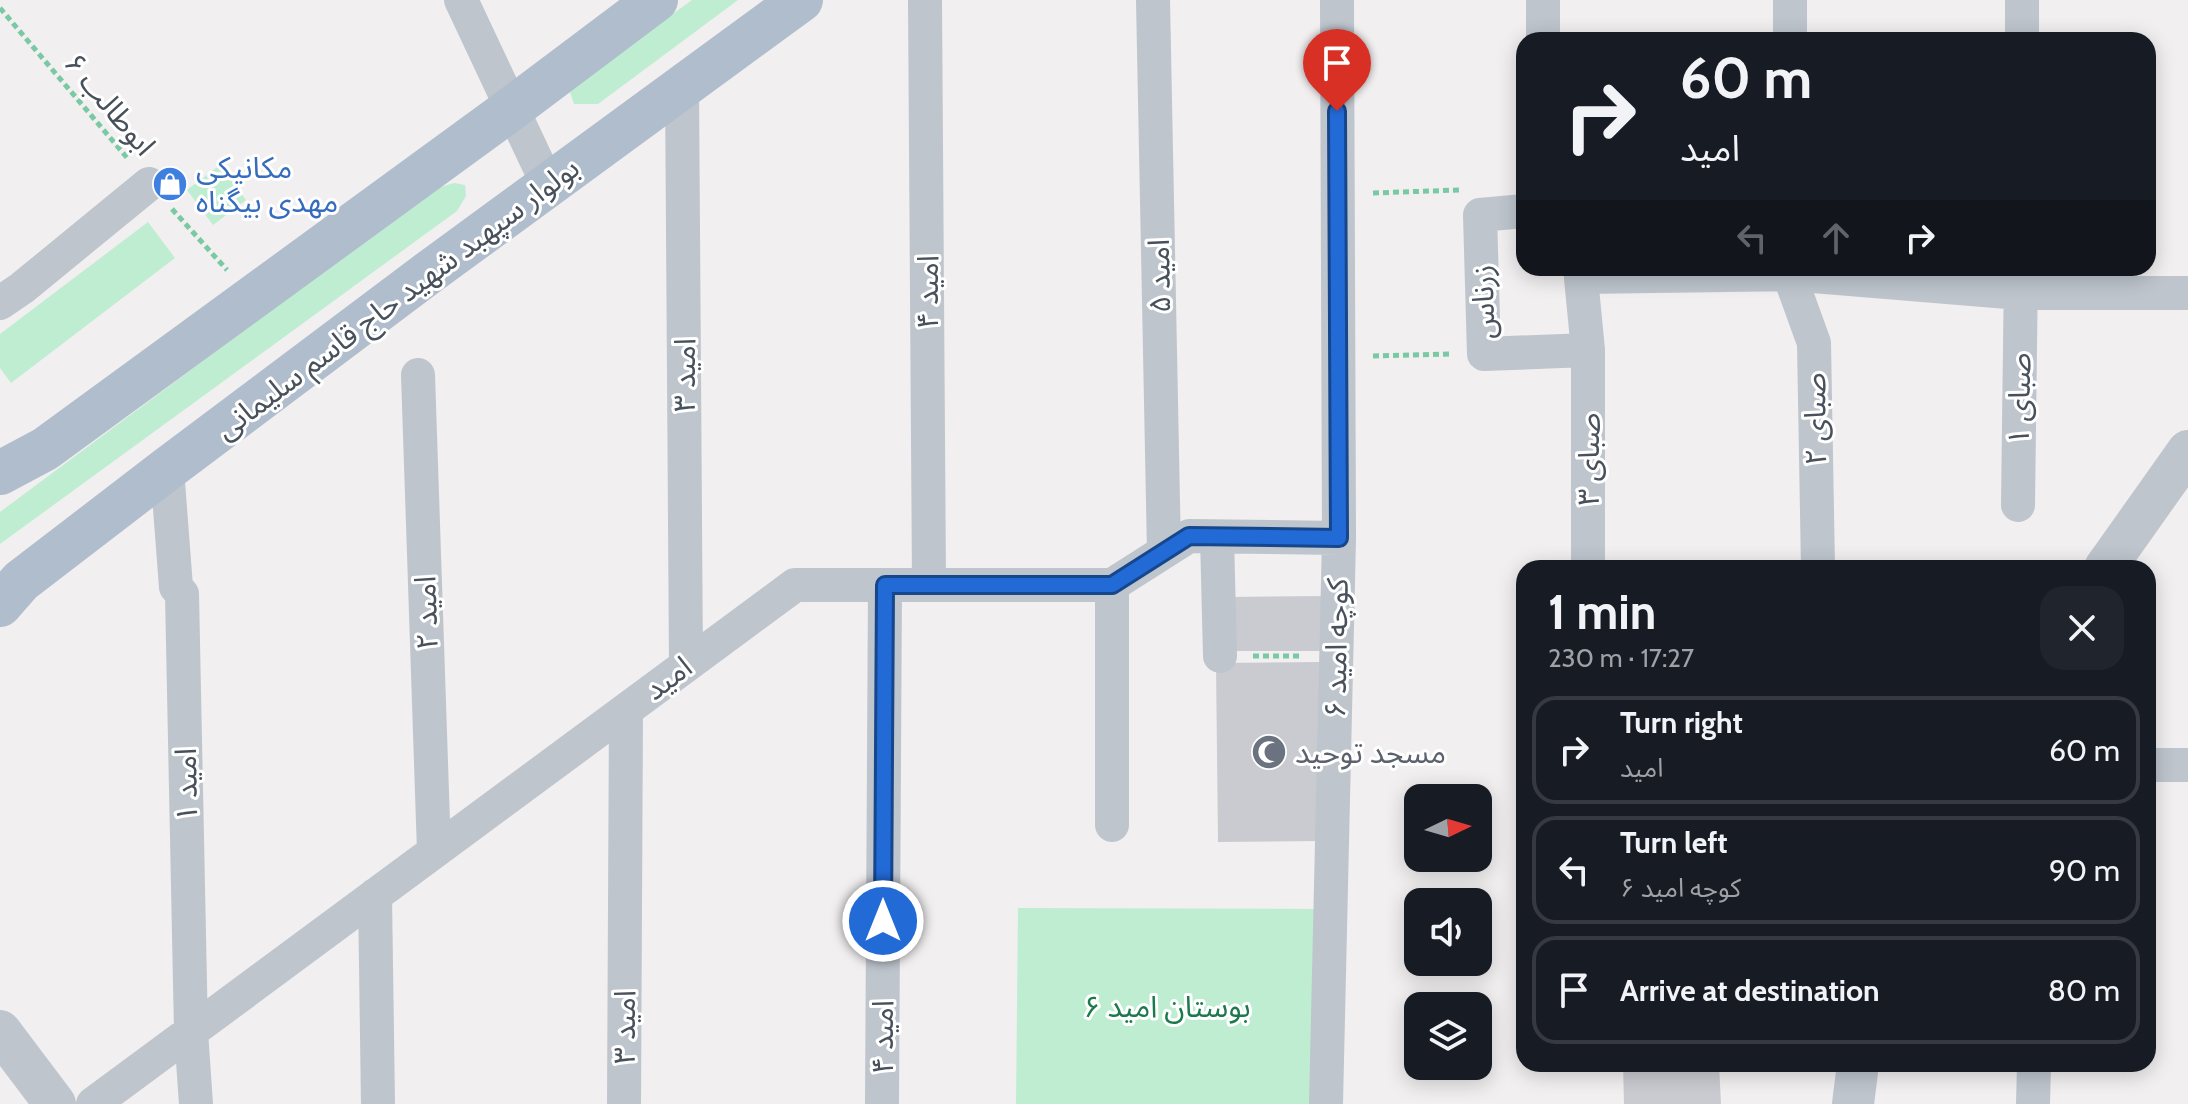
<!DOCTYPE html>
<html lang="en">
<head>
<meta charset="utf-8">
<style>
  body { margin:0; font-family:Cabin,"Noto Sans Arabic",sans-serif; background:#20242c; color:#f1f3f6; height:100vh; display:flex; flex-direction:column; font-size:30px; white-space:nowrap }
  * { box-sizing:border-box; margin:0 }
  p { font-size:26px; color:#9ea1a6 }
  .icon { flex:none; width:44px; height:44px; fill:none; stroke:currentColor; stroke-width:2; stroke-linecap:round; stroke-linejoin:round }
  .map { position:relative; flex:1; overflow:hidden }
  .sheet { position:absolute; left:1516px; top:560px; width:640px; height:512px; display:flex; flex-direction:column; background:#171b24; border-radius:24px; box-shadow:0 4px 20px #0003 }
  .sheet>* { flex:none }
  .banner { position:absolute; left:1516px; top:32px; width:640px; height:244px; border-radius:24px; box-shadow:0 4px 20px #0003; background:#171b24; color:#f1f3f6; overflow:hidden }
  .needle { width:52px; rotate:85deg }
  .controls { position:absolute; left:1404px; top:784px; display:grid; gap:16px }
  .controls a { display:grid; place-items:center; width:88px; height:88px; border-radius:16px; background:#171b24; box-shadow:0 4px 20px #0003; font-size:40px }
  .pin { position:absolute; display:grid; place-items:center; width:68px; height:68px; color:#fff; margin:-82px -34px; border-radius:50% 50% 50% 0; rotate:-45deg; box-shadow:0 0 8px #0007 }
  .pin .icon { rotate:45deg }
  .me { position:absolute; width:88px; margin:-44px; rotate:0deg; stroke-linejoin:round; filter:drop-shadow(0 0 6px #0008) }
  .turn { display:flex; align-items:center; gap:28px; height:168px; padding:0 32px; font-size:36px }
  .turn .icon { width:104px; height:104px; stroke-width:2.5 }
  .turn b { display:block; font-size:56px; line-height:68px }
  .lanes { display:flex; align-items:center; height:76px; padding:0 32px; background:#0003; justify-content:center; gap:40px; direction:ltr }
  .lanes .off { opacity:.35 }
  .round { display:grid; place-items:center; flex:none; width:84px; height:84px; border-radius:24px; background:#20242c }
  .overview { display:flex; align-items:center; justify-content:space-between; height:136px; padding:0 32px }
  h1 { font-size:48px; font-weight:700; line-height:60px }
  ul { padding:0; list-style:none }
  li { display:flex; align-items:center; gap:24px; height:108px; margin:0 16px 12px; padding:0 16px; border:4px solid #363941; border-radius:24px }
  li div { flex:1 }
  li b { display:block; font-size:30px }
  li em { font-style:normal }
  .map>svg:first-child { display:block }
  .green { fill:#bfedd2 }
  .building { fill:#c9cbd1 }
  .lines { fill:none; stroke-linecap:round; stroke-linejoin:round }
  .path { stroke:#79c9a4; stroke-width:5; stroke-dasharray:6 4; stroke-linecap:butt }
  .minor { stroke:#bec5cd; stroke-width:34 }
  .tertiary { stroke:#bec5cd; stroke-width:42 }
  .primary { stroke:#b0bdcc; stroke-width:44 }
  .route-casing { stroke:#16468c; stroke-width:20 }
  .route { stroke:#226bd7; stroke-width:14 }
  .labels { text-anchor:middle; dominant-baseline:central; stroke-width:6; stroke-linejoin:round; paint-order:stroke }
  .street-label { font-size:30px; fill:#48515b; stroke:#fff }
  .shop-label { font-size:30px; fill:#366cbe; stroke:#fff; text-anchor:start }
  .worship-label { font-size:30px; fill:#5b616d; stroke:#fff; text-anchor:start }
  .park-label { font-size:30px; fill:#1c794d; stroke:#fff }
</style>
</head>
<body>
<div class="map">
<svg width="2188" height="1104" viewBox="0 0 2188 1104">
  <rect width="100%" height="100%" fill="#f1efef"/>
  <path class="green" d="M692,0h46l-140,104h-24l-4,-12 23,-20z
    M220,165l26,35 -33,25 -26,-35z
    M454,183l11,2 1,11 -9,15 -457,333v-32l434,-323z
    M148,222l27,36 -164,125 -11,-15v-34z
    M1018,908l302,1 -5,195h-299z"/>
  <path class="building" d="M1326,596l1,55h-97v-54z
    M1320,662l1,179 -103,1 -2,-179z
    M1623,1064h96l2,40h-97z"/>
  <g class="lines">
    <path class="path" d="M0,8l129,152
      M1373,193l86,-3
      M172,209l55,61
      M1373,356l78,-2
      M1253,656h50"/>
    <path class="minor" d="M461,0l87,185
      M925,0l4,585
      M1153,0l11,552
      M1543,40v-40
      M1790,40v-40
      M2022,40v-40
      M682,85l4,580
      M1524,211l-44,4 4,139 104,-4
      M1580,268l8,82v218
      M1789,268v6l25,69 4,225
      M1581,277l208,-3 231,19h168
      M0,303l22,-15 127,-104
      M418,375l16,477
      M167,469l9,118 6,7 9,438 5,72
      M2018,505l3,-237
      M1217,537l3,119
      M2148,765h40
      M1112,825v-240
      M375,895l3,209
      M93,1104l702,-519h317l77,-49 150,2
      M624,1104l2,-394
      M882,1104l3,-519
      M1326,1104l13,-566 -2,-538
      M2033,1104l1,-40"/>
    <path class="tertiary" d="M2105,568l83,-117
      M0,1031l55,73
      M1853,1104l5,-40"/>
    <path class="primary" d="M0,473l45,-24 466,-340 145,-109
      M0,605l21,-24 146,-112 261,-196 373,-273"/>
  </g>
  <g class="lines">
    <g class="route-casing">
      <path id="route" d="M883,921l2,-336h227l77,-49 150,2 -2,-427"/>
    </g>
    <use href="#route" class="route"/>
  </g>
  <defs>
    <g id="shop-disc" transform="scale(1.8)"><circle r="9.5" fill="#3f7fe0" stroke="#fff"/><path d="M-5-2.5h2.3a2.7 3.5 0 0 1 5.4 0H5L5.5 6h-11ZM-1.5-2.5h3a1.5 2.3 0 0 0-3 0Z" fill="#fff"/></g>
    <g id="mosque-disc" transform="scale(1.8)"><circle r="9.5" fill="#6b7280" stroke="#fff"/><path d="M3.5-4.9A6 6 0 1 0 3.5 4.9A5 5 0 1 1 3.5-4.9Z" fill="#fff"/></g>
  </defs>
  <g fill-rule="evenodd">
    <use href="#shop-disc" x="170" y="184"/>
    <use href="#mosque-disc" x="1269" y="752"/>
  </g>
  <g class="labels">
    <g class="street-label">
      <text transform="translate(110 104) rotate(50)">ابوطالب ۶</text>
      <text transform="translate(1159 276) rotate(-91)">امید ۵</text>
      <text transform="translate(927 292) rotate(-90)">امید ۴</text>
      <text transform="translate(397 298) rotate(-37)">بولوار سپهبد شهید حاج قاسم سلیمانی</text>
      <text transform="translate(1483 302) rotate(-92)">زرناس</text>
      <text transform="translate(684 375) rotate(-90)">امید ۳</text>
      <text transform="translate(2019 399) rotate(-89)">صبای ۱</text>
      <text transform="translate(1815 419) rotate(-91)">صبای ۲</text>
      <text transform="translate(1588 459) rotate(-90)">صبای ۳</text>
      <text transform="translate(426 613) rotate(-92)">امید ۲</text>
      <text transform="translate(1336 648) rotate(-89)">کوچه امید ۶</text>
      <text transform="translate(668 678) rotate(-37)">امید</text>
      <text transform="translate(186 785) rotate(-91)">امید ۱</text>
      <text transform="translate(624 1027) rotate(-90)">امید ۳</text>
      <text transform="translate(882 1037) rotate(-90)">امید ۴</text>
    </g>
    <g class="shop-label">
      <text x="196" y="167">مکانیکی<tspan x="196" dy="34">مهدی بیگناه</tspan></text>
    </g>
    <g class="worship-label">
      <text x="1295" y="752">مسجد توحید</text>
    </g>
    <g class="park-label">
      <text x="1167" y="1006">بوستان امید ۶</text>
    </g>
  </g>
</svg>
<div class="controls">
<a><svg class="needle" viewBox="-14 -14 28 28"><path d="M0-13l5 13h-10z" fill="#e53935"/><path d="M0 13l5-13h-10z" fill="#9ea1a6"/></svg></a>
<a><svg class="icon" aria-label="sound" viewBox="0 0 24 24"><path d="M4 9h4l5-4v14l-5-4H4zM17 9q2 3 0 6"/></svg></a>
<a><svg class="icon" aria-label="layers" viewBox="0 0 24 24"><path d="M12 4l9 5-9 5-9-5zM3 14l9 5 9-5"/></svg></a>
</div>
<div class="pin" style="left:1337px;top:111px;background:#d93025"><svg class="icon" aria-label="arrive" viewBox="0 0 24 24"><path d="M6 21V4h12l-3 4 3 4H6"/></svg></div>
<svg class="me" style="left:883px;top:921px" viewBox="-20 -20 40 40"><circle r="17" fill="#226bd7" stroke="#fff" stroke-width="3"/><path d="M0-11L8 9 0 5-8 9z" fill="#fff"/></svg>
<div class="banner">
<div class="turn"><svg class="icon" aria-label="right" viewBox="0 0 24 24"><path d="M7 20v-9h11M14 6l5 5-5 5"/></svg><div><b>60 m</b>امید</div></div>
<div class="lanes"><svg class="icon off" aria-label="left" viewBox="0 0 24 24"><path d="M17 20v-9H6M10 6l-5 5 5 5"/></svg><svg class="icon off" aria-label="ahead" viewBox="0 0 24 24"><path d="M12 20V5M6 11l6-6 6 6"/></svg><svg class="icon" aria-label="right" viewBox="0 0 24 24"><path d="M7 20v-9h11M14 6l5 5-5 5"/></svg></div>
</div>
<section class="sheet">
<div class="overview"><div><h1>1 min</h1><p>230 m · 17:27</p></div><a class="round"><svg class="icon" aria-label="close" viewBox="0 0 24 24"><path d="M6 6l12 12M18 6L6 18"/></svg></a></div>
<ul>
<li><svg class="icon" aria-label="right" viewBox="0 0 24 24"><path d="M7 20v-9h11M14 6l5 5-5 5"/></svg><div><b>Turn right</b><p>امید</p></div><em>60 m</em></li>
<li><svg class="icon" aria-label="left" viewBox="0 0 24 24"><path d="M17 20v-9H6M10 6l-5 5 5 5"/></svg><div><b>Turn left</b><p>کوچه امید ۶</p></div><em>90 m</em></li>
<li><svg class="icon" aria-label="arrive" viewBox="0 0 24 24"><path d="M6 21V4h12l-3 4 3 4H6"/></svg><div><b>Arrive at destination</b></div><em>80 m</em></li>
</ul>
</section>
</div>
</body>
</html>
